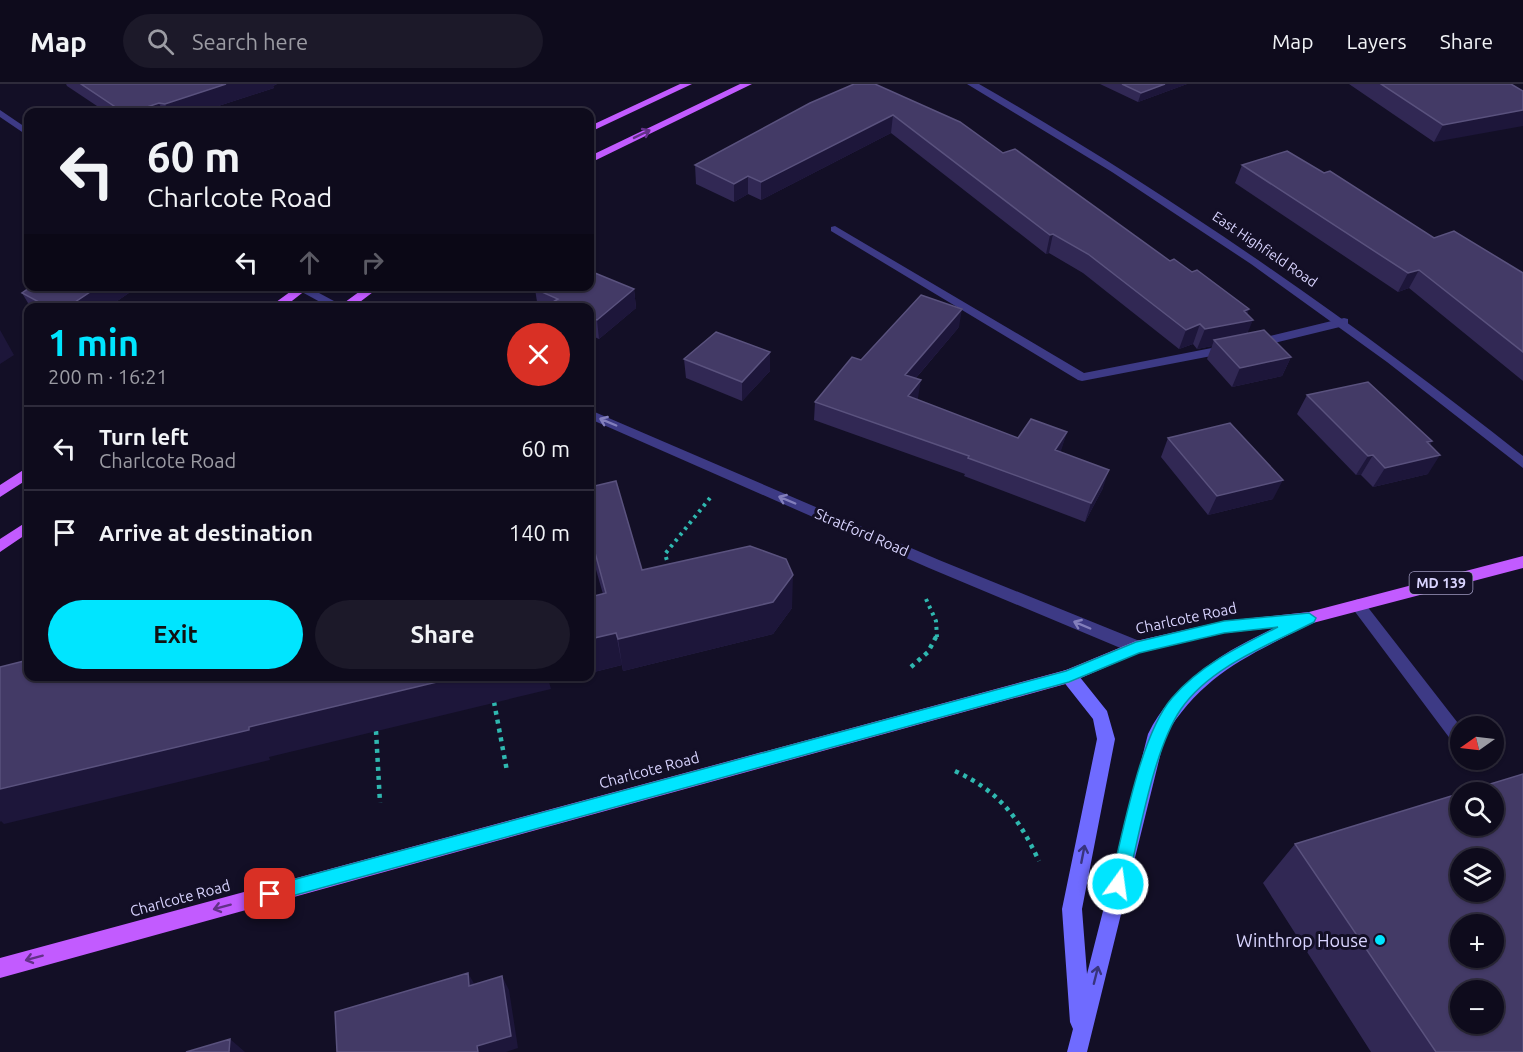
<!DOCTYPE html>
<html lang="en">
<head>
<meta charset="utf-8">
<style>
  body { margin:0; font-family:Ubuntu,sans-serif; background:#1c1929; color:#f1f3f6; height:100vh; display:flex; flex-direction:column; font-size:22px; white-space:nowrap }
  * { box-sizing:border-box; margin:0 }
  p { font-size:20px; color:#9b9ba3 }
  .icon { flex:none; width:33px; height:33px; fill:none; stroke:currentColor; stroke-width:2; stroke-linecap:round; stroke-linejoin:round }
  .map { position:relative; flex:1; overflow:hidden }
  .panel { position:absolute; left:24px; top:219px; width:570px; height:378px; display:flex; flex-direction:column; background:#0e0b1c; border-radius:12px; box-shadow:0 2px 4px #0004,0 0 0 2px #2e2b3b }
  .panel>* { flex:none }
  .top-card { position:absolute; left:24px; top:24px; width:570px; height:183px; border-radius:12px; box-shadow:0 2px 4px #0004,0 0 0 2px #2e2b3b; background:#0e0b1c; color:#f1f3f6; overflow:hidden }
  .needle { width:39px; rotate:256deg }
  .fabs { position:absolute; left:1450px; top:632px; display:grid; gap:12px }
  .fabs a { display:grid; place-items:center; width:54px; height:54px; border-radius:50%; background:#0e0b1c; box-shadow:0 2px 4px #0004,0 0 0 2px #2e2b3b; font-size:30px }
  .pin { position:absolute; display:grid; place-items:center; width:51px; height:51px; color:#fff; margin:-26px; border-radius:12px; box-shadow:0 3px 9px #0006 }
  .me { position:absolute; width:66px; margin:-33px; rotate:14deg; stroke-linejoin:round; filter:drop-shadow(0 0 4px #0008) }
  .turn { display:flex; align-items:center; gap:21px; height:126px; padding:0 24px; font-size:27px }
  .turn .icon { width:78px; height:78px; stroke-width:2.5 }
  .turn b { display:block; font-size:42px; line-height:51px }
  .lanes { display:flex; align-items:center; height:57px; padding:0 24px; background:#0003; justify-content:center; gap:30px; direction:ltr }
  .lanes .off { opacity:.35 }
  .round { display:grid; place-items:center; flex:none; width:63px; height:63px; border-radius:32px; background:#1c1929 }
  .head { display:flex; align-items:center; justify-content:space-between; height:102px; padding:0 24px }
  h1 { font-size:36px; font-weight:700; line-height:45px; color:#00e5ff }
  .primary-button { display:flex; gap:12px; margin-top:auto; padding:12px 24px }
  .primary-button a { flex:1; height:69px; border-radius:36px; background:#00e5ff; color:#111; font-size:24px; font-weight:700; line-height:69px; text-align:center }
  .primary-button a+a { background:#1c1929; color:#f1f3f6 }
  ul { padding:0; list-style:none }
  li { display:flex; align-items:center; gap:18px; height:84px; padding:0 24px; border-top:2px solid #2e2b3b }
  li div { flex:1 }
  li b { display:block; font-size:22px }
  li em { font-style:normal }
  header { display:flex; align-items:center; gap:36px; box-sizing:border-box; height:84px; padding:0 30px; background:#0e0b1c; border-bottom:2px solid #2e2b3b }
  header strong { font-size:28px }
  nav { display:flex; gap:33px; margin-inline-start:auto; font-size:21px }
  .search { width:420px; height:54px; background:#1c1929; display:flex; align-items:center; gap:15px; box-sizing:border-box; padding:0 21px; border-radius:33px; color:#9b9ba3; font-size:22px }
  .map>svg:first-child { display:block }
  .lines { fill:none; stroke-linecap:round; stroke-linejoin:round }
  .path-far1 { stroke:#2fb8b0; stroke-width:4; stroke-dasharray:3 4.5; stroke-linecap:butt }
  .path { stroke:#2fb8b0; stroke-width:4.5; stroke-dasharray:4 5; stroke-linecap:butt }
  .service { fill:#3d3a85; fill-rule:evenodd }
  .minor { fill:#3d3a85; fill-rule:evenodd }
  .secondary { fill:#6f6bff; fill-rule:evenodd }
  .primary { fill:#c25bff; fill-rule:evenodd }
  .wall { fill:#312854 }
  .shaded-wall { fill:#1d163a }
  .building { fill:#433a66; stroke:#5a527e; stroke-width:1.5; fill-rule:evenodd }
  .oneway { stroke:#623188 }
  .oneway2 { stroke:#837fbc }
  .oneway3 { stroke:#38347d }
  .route { fill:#00e5ff; stroke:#0095a6; stroke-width:1.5 }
  .poi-dot { fill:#00e5ff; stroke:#130f26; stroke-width:2 }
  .labels { text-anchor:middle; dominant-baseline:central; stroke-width:6; stroke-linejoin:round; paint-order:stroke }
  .far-street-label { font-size:14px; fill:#d9d4ff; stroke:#130f26 }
  .shield { fill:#130f26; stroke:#9e99be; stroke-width:1.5 }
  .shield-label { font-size:14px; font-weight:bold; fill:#d9d4ff }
  .street-label { font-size:15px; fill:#d9d4ff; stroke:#130f26 }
  .near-poi-label { font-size:18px; fill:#d9d4ff; stroke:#130f26; text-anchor:end }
</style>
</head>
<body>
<header>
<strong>Map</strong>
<div class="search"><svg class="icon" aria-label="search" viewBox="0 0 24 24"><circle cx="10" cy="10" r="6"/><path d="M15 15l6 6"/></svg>Search here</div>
<nav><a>Map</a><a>Layers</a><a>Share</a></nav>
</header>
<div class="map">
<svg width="1523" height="968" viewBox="0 0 1523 968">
  <rect width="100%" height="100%" fill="#130f26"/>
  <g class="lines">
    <path class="path-far1" d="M669,483l-4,-13 45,-56
      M926,515l10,22 1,16"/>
    <path class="path" d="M911,583l17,-15 9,-17
      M494,618l13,69
      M376,647l4,72
      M955,687c45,21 63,46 84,90"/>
    <path class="service" d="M835,142l249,147 143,-28 6,4 -6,4 -145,28 -4,-1 -247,-149v-4z
      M1344,234l4,1v6l-94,23 -6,-4 2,-3z
      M1358,515l5,2 98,126v14l-10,-1 -98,-131 -3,-4 3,-4z"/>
    <path class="minor" d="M967,0h12c191,110 371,235 544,372v12l-136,-106 -136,-98 -139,-92z
      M0,26l28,19v7l-28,-19z
      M291,202h15l41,22h-16z
      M590,326l349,150 203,82 2,5 -2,5 -6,1 -6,-1 -201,-84 -339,-149z"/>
    <path class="secondary" d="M1309,528l6,2 2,4 -2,4c-64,32 -112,51 -150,114l-78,316h-20l6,-23 -3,-7 -8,-113 35,-170 -4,-20 -30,-38 -2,-5 2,-5 6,-2 6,2 32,40 8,28 -33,170 5,65 61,-240c25,-50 70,-79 118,-102 14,-7 28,-15 43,-20z"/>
    <path class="primary" d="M680,0h12l-102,48v-6z
      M740,0h12l-162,79v-7z
      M298,202h13l-28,22h-15z
      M367,202h14l-29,22h-15z
      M28,383v12l-28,18v-12z
      M28,437v12l-28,19v-13z
      M1523,472v12l-214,56 -85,9 -85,20 -70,30 -1069,295v-20l1066,-288 70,-29 88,-20 85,-9z"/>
  </g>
  <path class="wall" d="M66,0h211l-4,2 1,2 -74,24h-94l-39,-26z
    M854,0l149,69 167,108 22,11 57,37 -2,5 1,20 43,23 -9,19 -50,11 -25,-28 5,-13 -15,3 -4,-5 -14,5 -96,-76 -34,-20 -3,1 -155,-121 -130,67 -13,-6 -14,8 -38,-18 -1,-19z
    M1100,0h87l-49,18z
    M1349,0h162l-77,58z
    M1242,81l192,73 89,35v108l-114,-93 -11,4 -163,-109z
    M32,202h107l-32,22h-76l-9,-15z
    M535,205h99l2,19 -37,31 -9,-4v-27h-52z
    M959,243l-43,51 2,20 -1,2 101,38 49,-6 -7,20 43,36 -18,34 -121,-46 1,-2 -151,-54 1,-18z
    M684,275l86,12 -28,30 -56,-23z
    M1307,311l125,46 -2,4 -2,29 -55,13 -12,-12h-5l-59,-61z
    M1168,354l105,61 -65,16 -47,-58z
    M590,403l52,83 150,38 -19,26 -150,37 -1,-6 -32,8v-76l13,-3 -10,-35 -3,1z
    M1295,760l228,208h-152l-108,-169z"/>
  <path class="shaded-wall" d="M226,0h51l-4,2 1,2 -74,24h-31l-4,-8z
    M1165,0h22l-49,18 3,-9z
    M159,19l4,9h-31z
    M1523,26v16l-89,16 9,-17z
    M893,31l-2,18 -130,67v-18z
    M748,92v18l-14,8v-18z
    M1053,150l-4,19 -3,1 4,-19z
    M1419,186l-10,18 -11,4 10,-19z
    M99,202h40l-32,22h-41z
    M634,205l2,19 -37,31 -2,-19z
    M962,225l-3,18 -56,66 2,-18z
    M1249,225l-5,13 9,-2 -8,19 -31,1 -2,6 -15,3 8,-20z
    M1200,240l-7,20 -14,5 7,-19z
    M0,246l14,25 -14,9z
    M770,268v19l-28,30v-19z
    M1291,273l-9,19 -50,11 8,-19z
    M921,296l-3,18 -12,17 2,-19z
    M1067,348l-6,19 -11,18 5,-19z
    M1432,357l-12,19 20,-5 -12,19 -55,13 12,-19 42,-26z
    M1373,371l-12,20h-5l12,-19z
    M1109,386l-6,18 -18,34 6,-19z
    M1283,396l-10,19 -65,16 9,-19z
    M590,453l3,22 -3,1z
    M793,491l-1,33 -19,26 -150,37 -5,-32z
    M616,549l6,32 -32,8v-34z
    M462,592h111l-24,6 2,7 -282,68 1,3 -266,64 -3,-3 -1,1v-33l249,-62z
    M468,889l8,14 -7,-1z
    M502,892l7,14 9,58 -12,4h-28l-1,-6z
    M230,955l15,13h-16z"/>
  <path class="building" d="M81,0h145l-61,20 -6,-1 -27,9h-9z
    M854,0h21l85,38 43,31 12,-4 155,112 4,-2 18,13 5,-2 52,39 -5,2 9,9 -48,9 -5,-5 -14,6 -98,-76 -35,-20 -3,1 -157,-120 -132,67 -13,-6 -14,8 -39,-19 115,-62z
    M1122,0h43l-24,9z
    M1381,0h130l12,7v19l-80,15z
    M1287,67l37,22 6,-2 104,67 20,-7 69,42v79l-104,-82 -11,3 -166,-108z
    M590,187l44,18 -37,31 -7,-3v-9h-25l-12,-6 5,-3 -23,-10 2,-3h53z
    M32,202h67l-33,22h-16l-28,-15z
    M921,211l41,14 -57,66 16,5 -13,16 110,42 13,-19 36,13 -12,18 54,20 -18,33 -123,-45 1,-2 -154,-54 37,-45 9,3z
    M1264,246l27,27 -51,11 -26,-28z
    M716,248l54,20 -28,30 -58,-23z
    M1368,298l64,59 -5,1 13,13 -55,13 -12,-13 -5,1 -61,-61z
    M1230,339l53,57 -66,16 -49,-58z
    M616,397l26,89 108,-24 36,13 7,16 -20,27 -155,37 -2,-6 -26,6v-42l16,-4 -16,-59v-47z
    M28,576v16h434l-213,51v3l-249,59v-122z
    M1523,690v278h-87l-141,-208 166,-51v32h33v-33h-30zM1461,774h33v33h-33zM1461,840h33v33h-33zM1461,906h33v33h-33z
    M468,889l1,13 33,-10 9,60 -34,10 1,6h-141l-2,-40z
    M230,955l-1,13h-43z"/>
  <defs><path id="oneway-shaft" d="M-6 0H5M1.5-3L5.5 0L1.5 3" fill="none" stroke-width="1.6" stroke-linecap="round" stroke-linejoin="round" transform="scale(1.5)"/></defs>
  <g class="oneway">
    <use href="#oneway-shaft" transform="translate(642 50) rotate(-26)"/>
    <use href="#oneway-shaft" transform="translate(222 823) rotate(165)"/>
    <use href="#oneway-shaft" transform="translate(34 874) rotate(165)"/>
  </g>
  <g class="oneway2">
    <use href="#oneway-shaft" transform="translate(608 338) rotate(-157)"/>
    <use href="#oneway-shaft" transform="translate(787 416) rotate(-157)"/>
    <use href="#oneway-shaft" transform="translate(1082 541) rotate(-157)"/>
  </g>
  <g class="oneway3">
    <use href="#oneway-shaft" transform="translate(1083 770) rotate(-79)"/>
    <use href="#oneway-shaft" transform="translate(1096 891) rotate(-76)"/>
  </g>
  <path class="route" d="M1309,529l7,5 -2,4c-45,23 -103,44 -133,87 -28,41 -41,125 -54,175l-3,6 -6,2 -6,-2 -2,-6c13,-50 30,-149 62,-186 28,-33 68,-52 106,-71l-54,6 -85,20 -70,29 -799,220 -7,-2 -2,-6 2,-6 7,-2 796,-215 70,-29 88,-21z"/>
  <circle class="poi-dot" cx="1380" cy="856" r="6"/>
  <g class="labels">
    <g class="far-street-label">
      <text transform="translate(1265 165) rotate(34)">East Highfield Road</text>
    </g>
    <rect class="shield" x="1409.5" y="488" width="63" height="22" rx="4.5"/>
    <g class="shield-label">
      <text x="1441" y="499">MD 139</text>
    </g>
    <g class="street-label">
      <text transform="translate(862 448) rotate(23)">Stratford Road</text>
      <text transform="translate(1186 534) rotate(-12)">Charlcote Road</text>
      <text transform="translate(649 686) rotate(-15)">Charlcote Road</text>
      <text transform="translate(180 814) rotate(-15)">Charlcote Road</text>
    </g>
    <g class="near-poi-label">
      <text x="1368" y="856">Winthrop House</text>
    </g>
  </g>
</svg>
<div class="fabs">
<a><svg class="needle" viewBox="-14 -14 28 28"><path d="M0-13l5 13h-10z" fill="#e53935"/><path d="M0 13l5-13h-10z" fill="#9b9ba3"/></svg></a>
<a><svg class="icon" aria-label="search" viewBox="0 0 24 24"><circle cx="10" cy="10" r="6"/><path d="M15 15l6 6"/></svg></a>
<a><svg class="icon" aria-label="layers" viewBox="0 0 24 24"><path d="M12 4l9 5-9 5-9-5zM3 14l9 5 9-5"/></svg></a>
<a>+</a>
<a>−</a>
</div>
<div class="pin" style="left:270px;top:810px;background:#d93025"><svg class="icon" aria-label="arrive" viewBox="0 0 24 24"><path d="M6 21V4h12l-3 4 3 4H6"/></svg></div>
<svg class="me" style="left:1118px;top:800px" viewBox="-20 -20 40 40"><circle r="17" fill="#00e5ff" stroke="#fff" stroke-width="3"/><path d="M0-11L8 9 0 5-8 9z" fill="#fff"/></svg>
<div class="top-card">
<div class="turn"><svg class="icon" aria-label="left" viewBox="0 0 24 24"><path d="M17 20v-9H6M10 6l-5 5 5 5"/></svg><div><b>60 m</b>Charlcote Road</div></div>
<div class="lanes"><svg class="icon" aria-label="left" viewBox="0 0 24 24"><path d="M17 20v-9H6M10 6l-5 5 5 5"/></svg><svg class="icon off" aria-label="ahead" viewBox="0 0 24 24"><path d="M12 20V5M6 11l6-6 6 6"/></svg><svg class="icon off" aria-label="right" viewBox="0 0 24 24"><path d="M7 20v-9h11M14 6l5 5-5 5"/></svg></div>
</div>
<section class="panel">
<div class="head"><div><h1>1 min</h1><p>200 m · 16:21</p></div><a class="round" style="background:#d93025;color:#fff"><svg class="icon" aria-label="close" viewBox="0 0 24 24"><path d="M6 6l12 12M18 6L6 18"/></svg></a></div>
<ul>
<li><svg class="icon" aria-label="left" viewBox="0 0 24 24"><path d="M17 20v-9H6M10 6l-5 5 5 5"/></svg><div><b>Turn left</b><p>Charlcote Road</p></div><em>60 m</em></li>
<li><svg class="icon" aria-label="arrive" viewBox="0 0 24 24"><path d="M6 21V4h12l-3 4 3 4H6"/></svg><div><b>Arrive at destination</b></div><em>140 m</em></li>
</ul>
<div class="primary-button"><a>Exit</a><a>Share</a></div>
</section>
</div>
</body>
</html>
